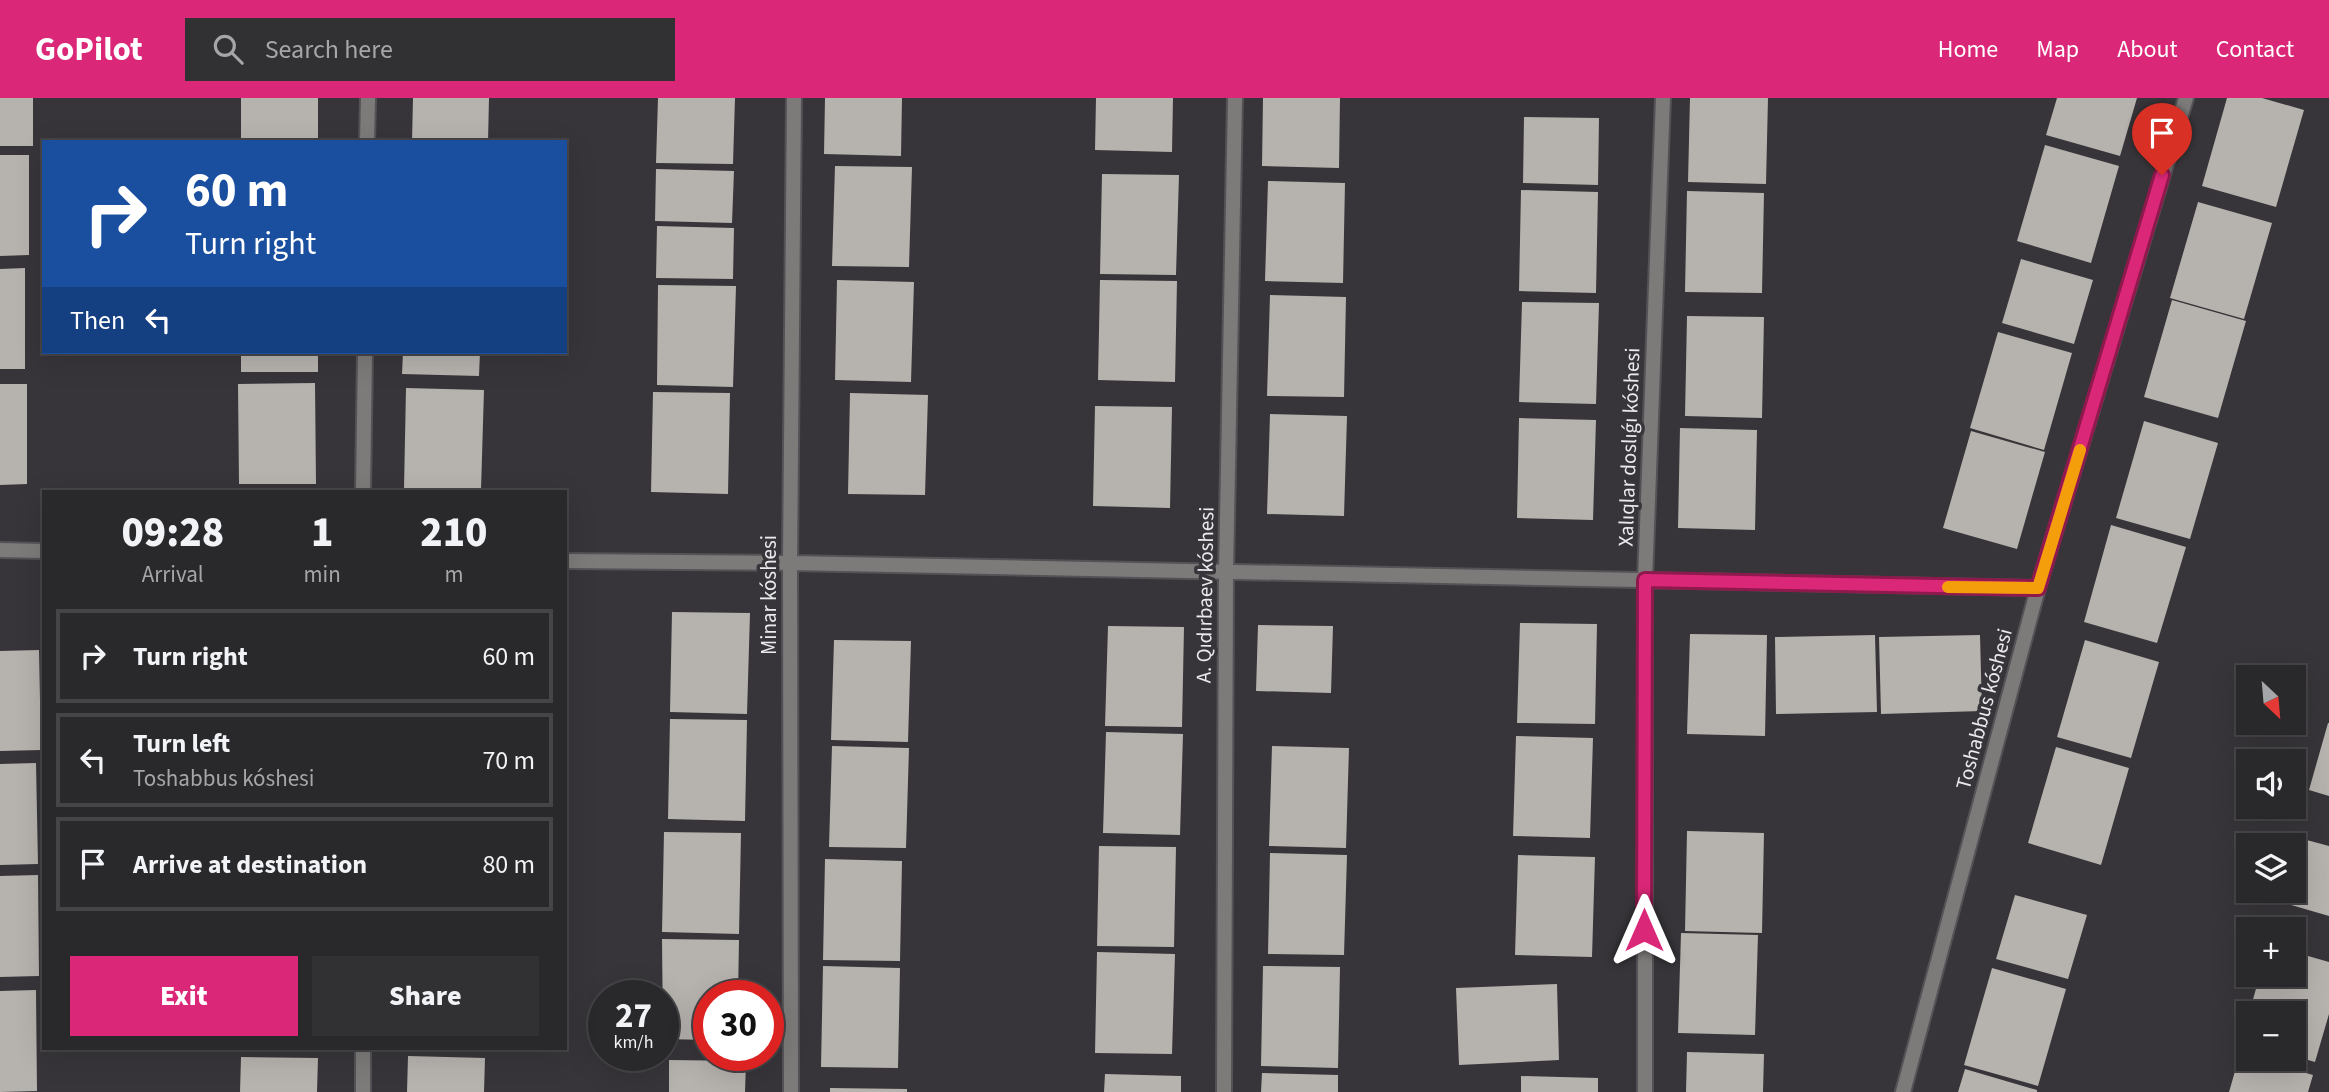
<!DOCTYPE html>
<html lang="en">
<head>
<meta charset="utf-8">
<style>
  body { margin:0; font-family:"Source Sans 3",sans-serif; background:#313033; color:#f1f3f6; height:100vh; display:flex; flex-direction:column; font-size:26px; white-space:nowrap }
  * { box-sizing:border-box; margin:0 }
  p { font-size:23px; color:#a5a6a9 }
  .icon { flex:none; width:38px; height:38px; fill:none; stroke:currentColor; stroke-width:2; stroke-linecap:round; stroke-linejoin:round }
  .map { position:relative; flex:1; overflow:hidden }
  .side { position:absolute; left:42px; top:392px; width:525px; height:560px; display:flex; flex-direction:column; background:#29282b; border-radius:0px; box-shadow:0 7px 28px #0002,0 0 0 2px #454447 }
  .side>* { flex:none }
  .top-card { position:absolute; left:42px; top:42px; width:525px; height:214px; border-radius:0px; box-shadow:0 7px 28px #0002,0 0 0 2px #454447; background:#1a4fa0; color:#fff; overflow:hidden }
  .needle { width:46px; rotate:154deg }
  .tools { position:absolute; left:2236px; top:567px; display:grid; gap:14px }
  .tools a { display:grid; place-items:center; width:70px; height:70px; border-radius:0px; background:#29282b; box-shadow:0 7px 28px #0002,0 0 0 2px #454447; font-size:35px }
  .speed { position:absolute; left:588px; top:882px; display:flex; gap:14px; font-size:35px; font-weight:700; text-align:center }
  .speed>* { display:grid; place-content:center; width:91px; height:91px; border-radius:50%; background:#29282b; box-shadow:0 7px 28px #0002,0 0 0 2px #454447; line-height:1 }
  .speed small { font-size:18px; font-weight:400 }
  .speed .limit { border:10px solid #d22; background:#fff; color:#111 }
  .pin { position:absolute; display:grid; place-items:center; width:60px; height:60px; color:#fff; margin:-72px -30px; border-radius:50% 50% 50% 0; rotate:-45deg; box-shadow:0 0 7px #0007 }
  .pin .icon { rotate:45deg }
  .me { position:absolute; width:77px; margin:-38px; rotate:0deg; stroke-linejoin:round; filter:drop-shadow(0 0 5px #0008) }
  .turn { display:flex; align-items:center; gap:24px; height:147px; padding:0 28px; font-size:32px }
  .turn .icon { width:91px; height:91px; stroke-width:2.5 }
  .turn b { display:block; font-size:49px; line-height:60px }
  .then { display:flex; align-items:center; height:66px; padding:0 28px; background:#0003; gap:14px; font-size:26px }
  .eta { display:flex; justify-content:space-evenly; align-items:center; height:119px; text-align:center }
  .eta b { font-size:42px; font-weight:800; line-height:49px }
  .action { display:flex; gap:14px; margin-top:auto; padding:14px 28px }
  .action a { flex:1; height:80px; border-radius:0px; background:#db2777; color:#fff; font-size:28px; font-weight:800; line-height:80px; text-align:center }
  .action a+a { background:#313033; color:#f1f3f6 }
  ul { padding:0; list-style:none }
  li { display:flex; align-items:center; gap:21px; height:94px; margin:0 14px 10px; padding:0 14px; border:4px solid #454447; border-radius:0px }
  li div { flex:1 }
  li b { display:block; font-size:26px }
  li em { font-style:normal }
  header { display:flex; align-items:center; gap:42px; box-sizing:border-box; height:98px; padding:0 35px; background:#db2777; color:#fff }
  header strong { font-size:33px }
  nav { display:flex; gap:38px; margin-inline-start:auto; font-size:24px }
  .search { width:490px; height:63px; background:#313033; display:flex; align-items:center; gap:18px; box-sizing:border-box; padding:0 24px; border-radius:0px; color:#a5a6a9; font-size:26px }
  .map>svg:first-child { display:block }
  .building { fill:#b6b2ae }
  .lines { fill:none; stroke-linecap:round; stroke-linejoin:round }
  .street-casing { stroke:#545256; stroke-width:18 }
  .street { stroke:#7c7b79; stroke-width:14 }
  .route-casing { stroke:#8e194d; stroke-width:18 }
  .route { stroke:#db2777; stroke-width:12 }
  .slow { stroke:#f59e0b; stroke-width:12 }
  .labels { text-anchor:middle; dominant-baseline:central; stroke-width:7; stroke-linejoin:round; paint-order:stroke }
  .street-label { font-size:21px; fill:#eae9ec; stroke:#373539 }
</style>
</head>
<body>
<header>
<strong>GoPilot</strong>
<div class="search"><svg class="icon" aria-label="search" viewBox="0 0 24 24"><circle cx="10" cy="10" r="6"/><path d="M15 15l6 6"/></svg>Search here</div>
<nav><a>Home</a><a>Map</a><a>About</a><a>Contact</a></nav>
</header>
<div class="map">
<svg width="2329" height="994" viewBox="0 0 2329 994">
  <rect width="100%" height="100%" fill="#373539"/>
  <path class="building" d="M0,0h33v48h-33z
    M241,0h77v44h-77z
    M413,0h76l-1,44h-76z
    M658,0h77l-2,66 -77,-1z
    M825,0h77l-1,58 -77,-2z
    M1096,0h77l-1,54 -77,-2z
    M1263,0h77l-1,70 -77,-2z
    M1690,0h78l-2,86 -78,-2z
    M2057,0h80l-17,58 -74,-21z
    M2227,0h35l42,12 -28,97 -74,-21z
    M1524,19l75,1 -1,67 -75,-2z
    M2045,47l74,21 -28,97 -74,-22z
    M0,57h29v100l-29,1z
    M835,68l77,1 -3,100 -77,-1z
    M656,71l78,2 -2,52 -77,-2z
    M1102,76l77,1 -3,100 -76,-1z
    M1268,83l77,2 -2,100 -78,-2z
    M1521,92l77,2 -2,101 -77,-2z
    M1687,93l77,2 -2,100 -77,-1z
    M2198,104l74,21 -28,96 -74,-21z
    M657,128l77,2 -1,51 -77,-1z
    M2021,161l72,21 -19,64 -72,-21z
    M25,170v101h-25v-100z
    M837,182l77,2 -3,100 -76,-2z
    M1100,182l77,1 -2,101 -77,-2z
    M658,187l78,1 -3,101 -76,-2z
    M1270,197l76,2 -2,100 -77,-1z
    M2172,202l74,21 -28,97 -74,-21z
    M1522,204l77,1 -3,101 -77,-2z
    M1687,218l77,1 -2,101 -77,-2z
    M1998,234l74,21 -28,97 -74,-22z
    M241,254h77v20h-77z
    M403,254h77l-1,24 -77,-2z
    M315,285l1,101h-77l-1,-100z
    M0,286h27v100l-27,1z
    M406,290l78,2 -3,100 -77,-1z
    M653,294l77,1 -2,101 -77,-2z
    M850,295l78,2 -3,100 -77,-1z
    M1095,308l77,1 -2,101 -77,-2z
    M1270,316l77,2 -3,100 -77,-2z
    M1519,320l77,2 -3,100 -76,-2z
    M2144,323l74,22 -28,96 -74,-21z
    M1680,330l77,2 -2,100 -77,-2z
    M1971,333l74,21 -28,97 -74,-21z
    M2111,427l75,22 -29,96 -73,-21z
    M672,514l78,1 -3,101 -77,-2z
    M1520,525l77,1 -2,100 -78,-1z
    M1258,527l75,1 -2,67 -75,-2z
    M1108,528l76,1 -2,100 -77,-1z
    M1690,536l77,1 -2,101 -78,-2z
    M1875,537l2,77 -101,2 -1,-77z
    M1980,537l2,76 -101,3 -2,-77z
    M834,542l77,1 -3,101 -77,-2z
    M2085,542l74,22 -28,96 -74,-21z
    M39,552l2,100 -41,1v-100z
    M670,621l77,1 -2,101 -77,-2z
    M2328,625h1v73l-20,-6z
    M1106,634l77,2 -3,101 -77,-2z
    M1516,638l77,2 -3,100 -77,-2z
    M832,648l77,2 -3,100 -77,-1z
    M1272,648l77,2 -3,100 -77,-2z
    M2056,649l73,21 -28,97 -73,-22z
    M36,665l2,101 -38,1v-101z
    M1687,733l77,2 -2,100 -77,-2z
    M664,734l77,1 -2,101 -77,-2z
    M2288,737l41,11v70l-59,-17 2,-8h22v-46h-9z
    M1099,748l77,1 -2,100 -77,-1z
    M1270,755l77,2 -3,100 -76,-1z
    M1518,757l77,2 -3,100 -77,-2z
    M825,761l77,2 -2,100 -77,-1z
    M38,777l1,101 -39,1v-101z
    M2015,797l72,20 -19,64 -72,-20z
    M1681,835l77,2 -3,100 -77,-2z
    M662,841l77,1 -1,56h-29v44l-46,-1z
    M1097,854l78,2 -3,100 -77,-1z
    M2294,854l35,10v52l-14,48 -21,-6v-43h-45l11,-38h34z
    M823,868l77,2 -2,100 -77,-1z
    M1263,868l77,1 -2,101 -77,-2z
    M1992,870l74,21 -28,97 -74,-21z
    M1557,886l2,76 -100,5 -3,-77z
    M36,892l1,101 -37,1v-101z
    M1687,954l77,2 -1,38h-77z
    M2240,956l73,21 -5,17h-79z
    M408,958l77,2 -1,34h-77z
    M241,959l77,1 -1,34h-77z
    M669,962l77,1 -1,31h-76z
    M1965,971l72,21v2h-79z
    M1262,975l76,2v17h-77z
    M1105,976l76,2v16h-77z
    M1521,978l77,2v14h-77z
    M830,990l77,1v3h-77z"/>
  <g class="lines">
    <g class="street-casing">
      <path id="street" d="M367,44l1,-44
        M363,394l2,-140
        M0,452l44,1
        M565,463l225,2 1248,25
        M363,950v44
        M791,994l-1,-529 4,-465
        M1224,994l2,-520 9,-474
        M1645,994v-512l18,-482
        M1903,994l135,-504 148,-490"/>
    </g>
    <use href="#street" class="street"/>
  </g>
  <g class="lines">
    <g class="route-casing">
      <path id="route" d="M1644,832l1,-350 393,8 124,-413"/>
    </g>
    <use href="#route" class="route"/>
    <path class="slow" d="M1948,489l90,1 42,-138"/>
  </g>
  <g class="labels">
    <g class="street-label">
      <text transform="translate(1629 349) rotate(-88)">Xalıqlar doslıǵı kóshesi</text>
      <text transform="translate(769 497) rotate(-90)">Minar kóshesi</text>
      <text transform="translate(1205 497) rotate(-89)">A. Qıdırbaev kóshesi</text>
      <text transform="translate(1984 611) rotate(-75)">Toshabbus kóshesi</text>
    </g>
  </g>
</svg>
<div class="tools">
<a><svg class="needle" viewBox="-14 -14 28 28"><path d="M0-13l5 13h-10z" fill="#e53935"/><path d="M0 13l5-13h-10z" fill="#a5a6a9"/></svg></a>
<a><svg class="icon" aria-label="sound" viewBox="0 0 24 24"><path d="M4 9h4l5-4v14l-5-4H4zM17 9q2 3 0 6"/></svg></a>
<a><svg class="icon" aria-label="layers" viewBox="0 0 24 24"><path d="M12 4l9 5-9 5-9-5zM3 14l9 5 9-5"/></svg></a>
<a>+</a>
<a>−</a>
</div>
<div class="speed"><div>27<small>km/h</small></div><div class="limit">30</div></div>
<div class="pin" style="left:2162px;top:77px;background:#d93025"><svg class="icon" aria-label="arrive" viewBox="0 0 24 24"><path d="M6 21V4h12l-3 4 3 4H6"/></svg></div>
<svg class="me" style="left:1644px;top:832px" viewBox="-20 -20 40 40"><path d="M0-17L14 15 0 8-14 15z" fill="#db2777" stroke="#fff" stroke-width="4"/></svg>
<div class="top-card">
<div class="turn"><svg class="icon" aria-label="right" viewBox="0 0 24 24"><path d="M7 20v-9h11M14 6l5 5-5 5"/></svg><div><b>60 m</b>Turn right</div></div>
<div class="then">Then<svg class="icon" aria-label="left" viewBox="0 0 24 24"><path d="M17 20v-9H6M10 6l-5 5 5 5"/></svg></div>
</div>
<section class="side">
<div class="eta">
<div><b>09:28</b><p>Arrival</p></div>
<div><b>1</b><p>min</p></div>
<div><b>210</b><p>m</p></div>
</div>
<ul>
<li><svg class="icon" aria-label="right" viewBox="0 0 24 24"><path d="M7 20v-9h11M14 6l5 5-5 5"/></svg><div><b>Turn right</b></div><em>60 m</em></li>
<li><svg class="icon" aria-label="left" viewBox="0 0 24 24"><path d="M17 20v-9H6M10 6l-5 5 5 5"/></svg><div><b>Turn left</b><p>Toshabbus kóshesi</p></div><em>70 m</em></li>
<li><svg class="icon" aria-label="arrive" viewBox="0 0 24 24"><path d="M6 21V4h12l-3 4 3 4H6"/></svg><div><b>Arrive at destination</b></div><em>80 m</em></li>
</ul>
<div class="action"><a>Exit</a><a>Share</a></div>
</section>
</div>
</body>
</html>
